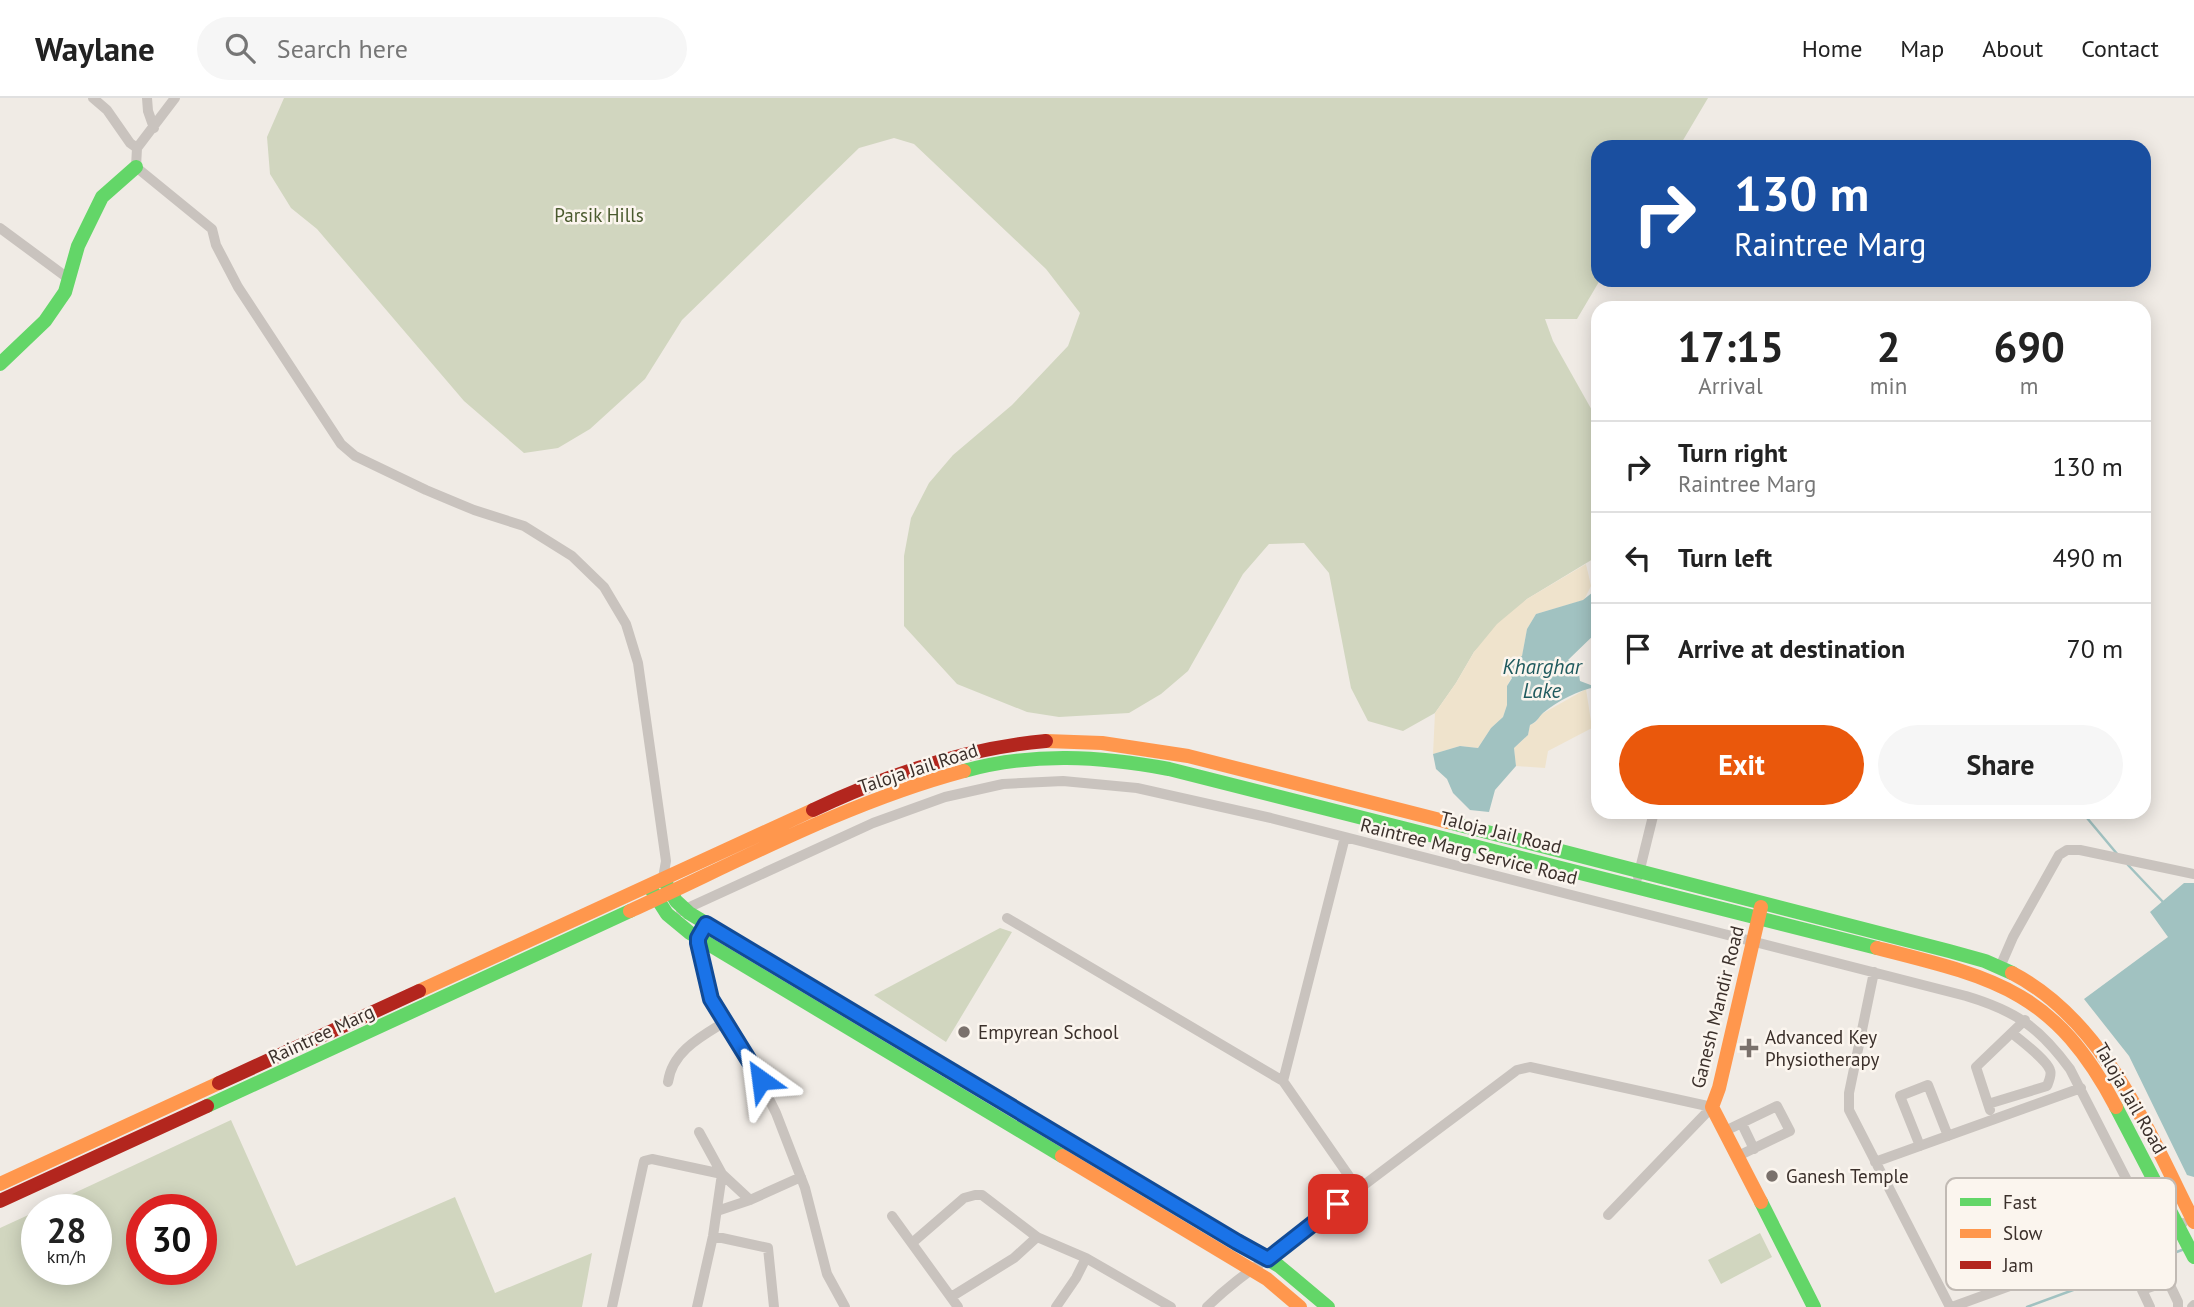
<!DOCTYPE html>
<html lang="en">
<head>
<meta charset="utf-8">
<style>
  body { margin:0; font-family:"PT Sans",sans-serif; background:#f6f6f6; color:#222; height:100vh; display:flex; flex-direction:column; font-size:26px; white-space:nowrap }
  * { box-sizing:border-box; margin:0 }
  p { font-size:23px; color:#767676 }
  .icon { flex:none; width:38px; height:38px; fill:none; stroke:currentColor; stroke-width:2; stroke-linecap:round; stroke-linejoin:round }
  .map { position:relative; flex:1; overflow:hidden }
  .side { position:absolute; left:1591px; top:203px; width:560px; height:518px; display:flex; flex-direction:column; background:#fff; border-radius:21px; box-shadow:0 4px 18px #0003 }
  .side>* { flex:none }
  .guide { position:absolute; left:1591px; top:42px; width:560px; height:147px; border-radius:21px; box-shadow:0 4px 18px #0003; background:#1a4fa0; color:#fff; overflow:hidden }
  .speed { position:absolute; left:21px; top:1096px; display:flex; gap:14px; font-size:35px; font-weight:700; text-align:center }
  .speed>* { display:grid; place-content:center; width:91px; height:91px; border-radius:50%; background:#fff; box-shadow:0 4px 18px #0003; line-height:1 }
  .speed small { font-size:18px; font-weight:400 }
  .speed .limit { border:10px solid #d22; background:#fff; color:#111 }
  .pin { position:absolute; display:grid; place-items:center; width:60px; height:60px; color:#fff; margin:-30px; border-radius:14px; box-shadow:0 4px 10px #0006 }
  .me { position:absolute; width:77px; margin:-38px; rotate:329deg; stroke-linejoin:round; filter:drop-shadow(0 0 5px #0008) }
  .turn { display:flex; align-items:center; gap:24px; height:147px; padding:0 28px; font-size:32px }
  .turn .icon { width:91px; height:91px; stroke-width:2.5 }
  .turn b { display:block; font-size:49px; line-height:60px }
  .eta { display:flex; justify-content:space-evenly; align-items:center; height:119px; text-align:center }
  .eta b { font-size:42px; font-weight:600; line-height:49px }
  .action { display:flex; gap:14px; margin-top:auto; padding:14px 28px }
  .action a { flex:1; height:80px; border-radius:42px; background:#ea580c; color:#fff; font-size:28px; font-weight:600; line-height:80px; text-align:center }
  .action a+a { background:#f6f6f6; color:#222 }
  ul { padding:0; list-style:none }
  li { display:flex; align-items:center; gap:21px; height:91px; padding:0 28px; border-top:2px solid #e0e0e0 }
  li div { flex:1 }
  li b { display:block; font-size:26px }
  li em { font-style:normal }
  header { display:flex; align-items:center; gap:42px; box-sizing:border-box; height:98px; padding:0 35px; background:#fff; border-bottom:2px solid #e0e0e0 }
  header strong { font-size:33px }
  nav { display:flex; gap:38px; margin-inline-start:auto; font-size:24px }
  .search { width:490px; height:63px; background:#f6f6f6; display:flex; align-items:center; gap:18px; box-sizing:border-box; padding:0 24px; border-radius:38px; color:#767676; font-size:26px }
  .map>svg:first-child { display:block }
  .green { fill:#d1d6bf; fill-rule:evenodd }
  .sand { fill:#efe3cc }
  .water { fill:#a1c2c1 }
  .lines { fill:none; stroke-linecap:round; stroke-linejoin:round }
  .stream { stroke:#a1c2c1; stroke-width:2.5 }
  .street { stroke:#c9c3be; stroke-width:10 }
  .fast { stroke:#63d668; stroke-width:14 }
  .slow { stroke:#ff974d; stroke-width:14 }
  .jam { stroke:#b3261e; stroke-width:14 }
  .route-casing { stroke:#114b97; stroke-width:18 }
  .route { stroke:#1a73e8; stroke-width:12 }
  .poi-dot { fill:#7a716c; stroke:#fbf5ee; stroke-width:2.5 }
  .labels { text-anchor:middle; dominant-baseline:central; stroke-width:5; stroke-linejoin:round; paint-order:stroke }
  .park-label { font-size:19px; fill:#4a5a2e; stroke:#fbf5ee }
  .street-label { font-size:19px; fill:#3b302b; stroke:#fbf5ee }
  .poi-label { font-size:19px; fill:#3b302b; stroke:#fbf5ee; text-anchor:start }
  .water-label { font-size:21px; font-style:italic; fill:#1f5a5e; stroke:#fbf5ee }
  .key { fill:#fbf5ee; stroke:#c1bab4; stroke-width:2 }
  .key-label { font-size:19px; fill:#3b302b }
</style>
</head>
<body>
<header>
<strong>Waylane</strong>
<div class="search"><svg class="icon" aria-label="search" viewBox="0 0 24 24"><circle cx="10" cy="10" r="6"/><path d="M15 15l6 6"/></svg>Search here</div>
<nav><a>Home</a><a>Map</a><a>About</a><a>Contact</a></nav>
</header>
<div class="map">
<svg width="2194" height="1209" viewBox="0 0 2194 1209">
  <rect width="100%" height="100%" fill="#f0ebe5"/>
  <path class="green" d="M284,0h1424l-29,49h-81v133h2l-23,39h-32l8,22 45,80v135l-71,43 -53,53 -18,31 -21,30 -32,18 -35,-10 -17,-33 -22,-115 -25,-30 -35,1 -26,30 -55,97 -27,23 -32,19 -70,4 -32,-5 -70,-28 -53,-58v-70l7,-38 18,-35 24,-28 59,-50 56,-59 12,-33 -34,-44 -132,-125 -20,-6 -35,10 -177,172 -37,59 -55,50 -32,19 -34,5 -60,-52 -147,-172 -26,-21 -21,-34 -3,-37z
    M1000,830l12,4 -66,110 -72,-47z
    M231,1022l65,146 159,-69 40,96 97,-40 -10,54h-582v-79l37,-17v58h59v-60h-56zM201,1111v60h-59v-60z
    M1760,1135l12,24 -51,27 -13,-24z"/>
  <path class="sand" d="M1586,466l5,22 -7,14 -48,14 -9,15 -5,28 -15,29v19l-4,12 -12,11 -13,20 -18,-2 -27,8 2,-41 21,-30 18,-31 23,-28 30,-25z
    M1586,591l6,39 -44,23 -3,17 -29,-2 -2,-18 14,-13 2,-10 6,-3 4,-7z"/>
  <path class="water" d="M1598,490v43l-30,29 10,8 2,13 16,6c-18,3 -38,14 -53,26 -5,5 -6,9 -13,12l-2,10 -14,13 2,18 -21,24 -6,22 -19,-2 -17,-17 -6,-14 -11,-10 -3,-15 27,-8 18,2 13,-20 12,-11 4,-12v-19l5,-8 -5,-8 9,-11 6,-3 5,-27 9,-15 47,-14z
    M2184,785h10v294l-7,-2 -58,-119 -45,-57 84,-62 -18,-25z"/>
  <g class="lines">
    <path class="stream" d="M2082,714l36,43
      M2128,767l36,38
      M2027,1209l155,-57"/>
    <path class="street" d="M93,0l14,12 23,33 7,5 -1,19 76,62 4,16 22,42 103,157 14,12 71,34 48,20 50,16 48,30 32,31 22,37 12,39 28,198 -3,17
      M147,0l1,13 6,17
      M137,50l38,-50
      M0,130l69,51
      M1638,779l16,-65
      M681,813l192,-88 72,-26 58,-13 60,-3 74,7 134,30 695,178c50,15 73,31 104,73l84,164
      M1007,820l276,163 75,108
      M707,826l-9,14v5l13,56 12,24 25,34 28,56 29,75 22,86 18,33
      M2000,869l13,-30 46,-82 8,-5h13l114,24
      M1874,874l-25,121v17l101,197
      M1283,983l62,-244
      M668,984c4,-30 32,-45 55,-59
      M1988,1006l59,-18c2,-5 5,-11 3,-16 -4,-11 -29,-29 -38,-37
      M1990,1012l-14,-43 49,-47
      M1742,1026l12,25
      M1725,1033l52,-25 13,25 -52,25
      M699,1034l23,42 28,26
      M1920,1048l-20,-50 28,-11 20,51
      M1875,1064l206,-74
      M717,1113l33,-11 51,-23
      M1608,1117l104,-108
      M892,1118l66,91
      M713,1138l55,12 6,59
      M912,1145l52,-45 11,-3h7l55,42 49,21 85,49
      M951,1199l63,-39 23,-21
      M612,1209l32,-146 8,-2 70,15
      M697,1209l16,-71 9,-62
      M1056,1209l20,-29 10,-20
      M1207,1209c29,-29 57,-45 88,-69 73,-57 148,-112 222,-168l13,-3 182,40
      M1952,1209l231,-84
      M2150,1209l-8,-17 26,-9 10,21v5
      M2192,1209l2,-2"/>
    <path class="fast" d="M0,266l45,-43 20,-29 13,-46 24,-49 34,-30
      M964,673c69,-19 136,-15 205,-2l708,179
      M1448,724l501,129 36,10 27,12
      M665,784l11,19 13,12 590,353 49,41
      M651,791l16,25 23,19 372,223
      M207,1008l423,-195
      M2116,1009l78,150
      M1761,1104l53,105"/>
    <path class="slow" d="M1046,643l56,2 86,13 260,66
      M630,813c109,-50 218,-109 334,-140
      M1877,850c119,30 178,43 239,159
      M2012,875c93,48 137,160 182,249
      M419,893l394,-181
      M1062,1058l205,123 33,28
      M0,1086l219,-101
      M1761,1104l-49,-95 7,-19 42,-181"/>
    <path class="jam" d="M813,712c74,-35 152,-62 233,-69
      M219,985l200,-92
      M0,1103l207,-95"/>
  </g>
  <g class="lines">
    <g class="route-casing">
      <path id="route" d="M761,982l-50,-81 -13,-56v-5l8,-14 531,318 31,17 70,-55"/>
    </g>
    <use href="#route" class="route"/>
  </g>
  <g class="poi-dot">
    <circle cx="964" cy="934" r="7"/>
    <path d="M1745.5 939.5h7v7h7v7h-7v7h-7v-7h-7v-7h7z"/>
    <circle cx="1772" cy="1078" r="7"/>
  </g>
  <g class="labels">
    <g class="park-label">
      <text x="599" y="117">Parsik Hills</text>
    </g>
    <g class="street-label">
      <text transform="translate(918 670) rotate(-18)">Taloja Jail Road</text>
      <text transform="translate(1501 734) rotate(14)">Taloja Jail Road</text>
      <text transform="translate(1469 753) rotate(14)">Raintree Marg Service Road</text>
      <text transform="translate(1717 909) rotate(-76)">Ganesh Mandir Road</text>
      <text transform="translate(321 936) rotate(-25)">Raintree Marg</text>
      <text transform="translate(2131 1000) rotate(60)">Taloja Jail Road</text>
    </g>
    <g class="poi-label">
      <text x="978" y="934">Empyrean School</text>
      <text x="1765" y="939">Advanced Key<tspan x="1765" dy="22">Physiotherapy</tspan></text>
      <text x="1786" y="1078">Ganesh Temple</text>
    </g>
    <g class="water-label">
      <text x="1542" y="568">Kharghar<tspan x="1542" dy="24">Lake</tspan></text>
    </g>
  </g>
  <rect x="1946" y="1080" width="230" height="112" rx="10" class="key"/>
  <rect x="1960" y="1100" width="31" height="8" fill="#63d668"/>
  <rect x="1960" y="1131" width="31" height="9" fill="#ff974d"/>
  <rect x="1960" y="1163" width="31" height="8" fill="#b3261e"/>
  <g class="key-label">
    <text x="2003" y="1111">Fast</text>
    <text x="2003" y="1142">Slow</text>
    <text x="2003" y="1174">Jam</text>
  </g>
</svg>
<div class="speed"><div>28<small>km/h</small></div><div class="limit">30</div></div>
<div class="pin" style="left:1338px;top:1106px;background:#d93025"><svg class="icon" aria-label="arrive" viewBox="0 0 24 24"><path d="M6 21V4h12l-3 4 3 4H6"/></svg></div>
<svg class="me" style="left:761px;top:982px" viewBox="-20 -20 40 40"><path d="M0-17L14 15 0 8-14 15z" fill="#1a73e8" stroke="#fff" stroke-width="4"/></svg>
<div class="guide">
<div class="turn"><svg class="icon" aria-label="right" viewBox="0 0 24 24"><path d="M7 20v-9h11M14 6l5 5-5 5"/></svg><div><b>130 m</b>Raintree Marg</div></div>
</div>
<section class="side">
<div class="eta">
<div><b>17:15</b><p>Arrival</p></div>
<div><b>2</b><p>min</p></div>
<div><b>690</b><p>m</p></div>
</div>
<ul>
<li><svg class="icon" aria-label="right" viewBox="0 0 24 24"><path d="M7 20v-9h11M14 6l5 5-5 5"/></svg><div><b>Turn right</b><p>Raintree Marg</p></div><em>130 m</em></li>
<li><svg class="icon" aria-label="left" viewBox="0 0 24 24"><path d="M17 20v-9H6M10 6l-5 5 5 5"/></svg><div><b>Turn left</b></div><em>490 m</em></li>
<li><svg class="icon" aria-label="arrive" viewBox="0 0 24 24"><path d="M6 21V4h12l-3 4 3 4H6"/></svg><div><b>Arrive at destination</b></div><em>70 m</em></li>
</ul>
<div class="action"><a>Exit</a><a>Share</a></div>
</section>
</div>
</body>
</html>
